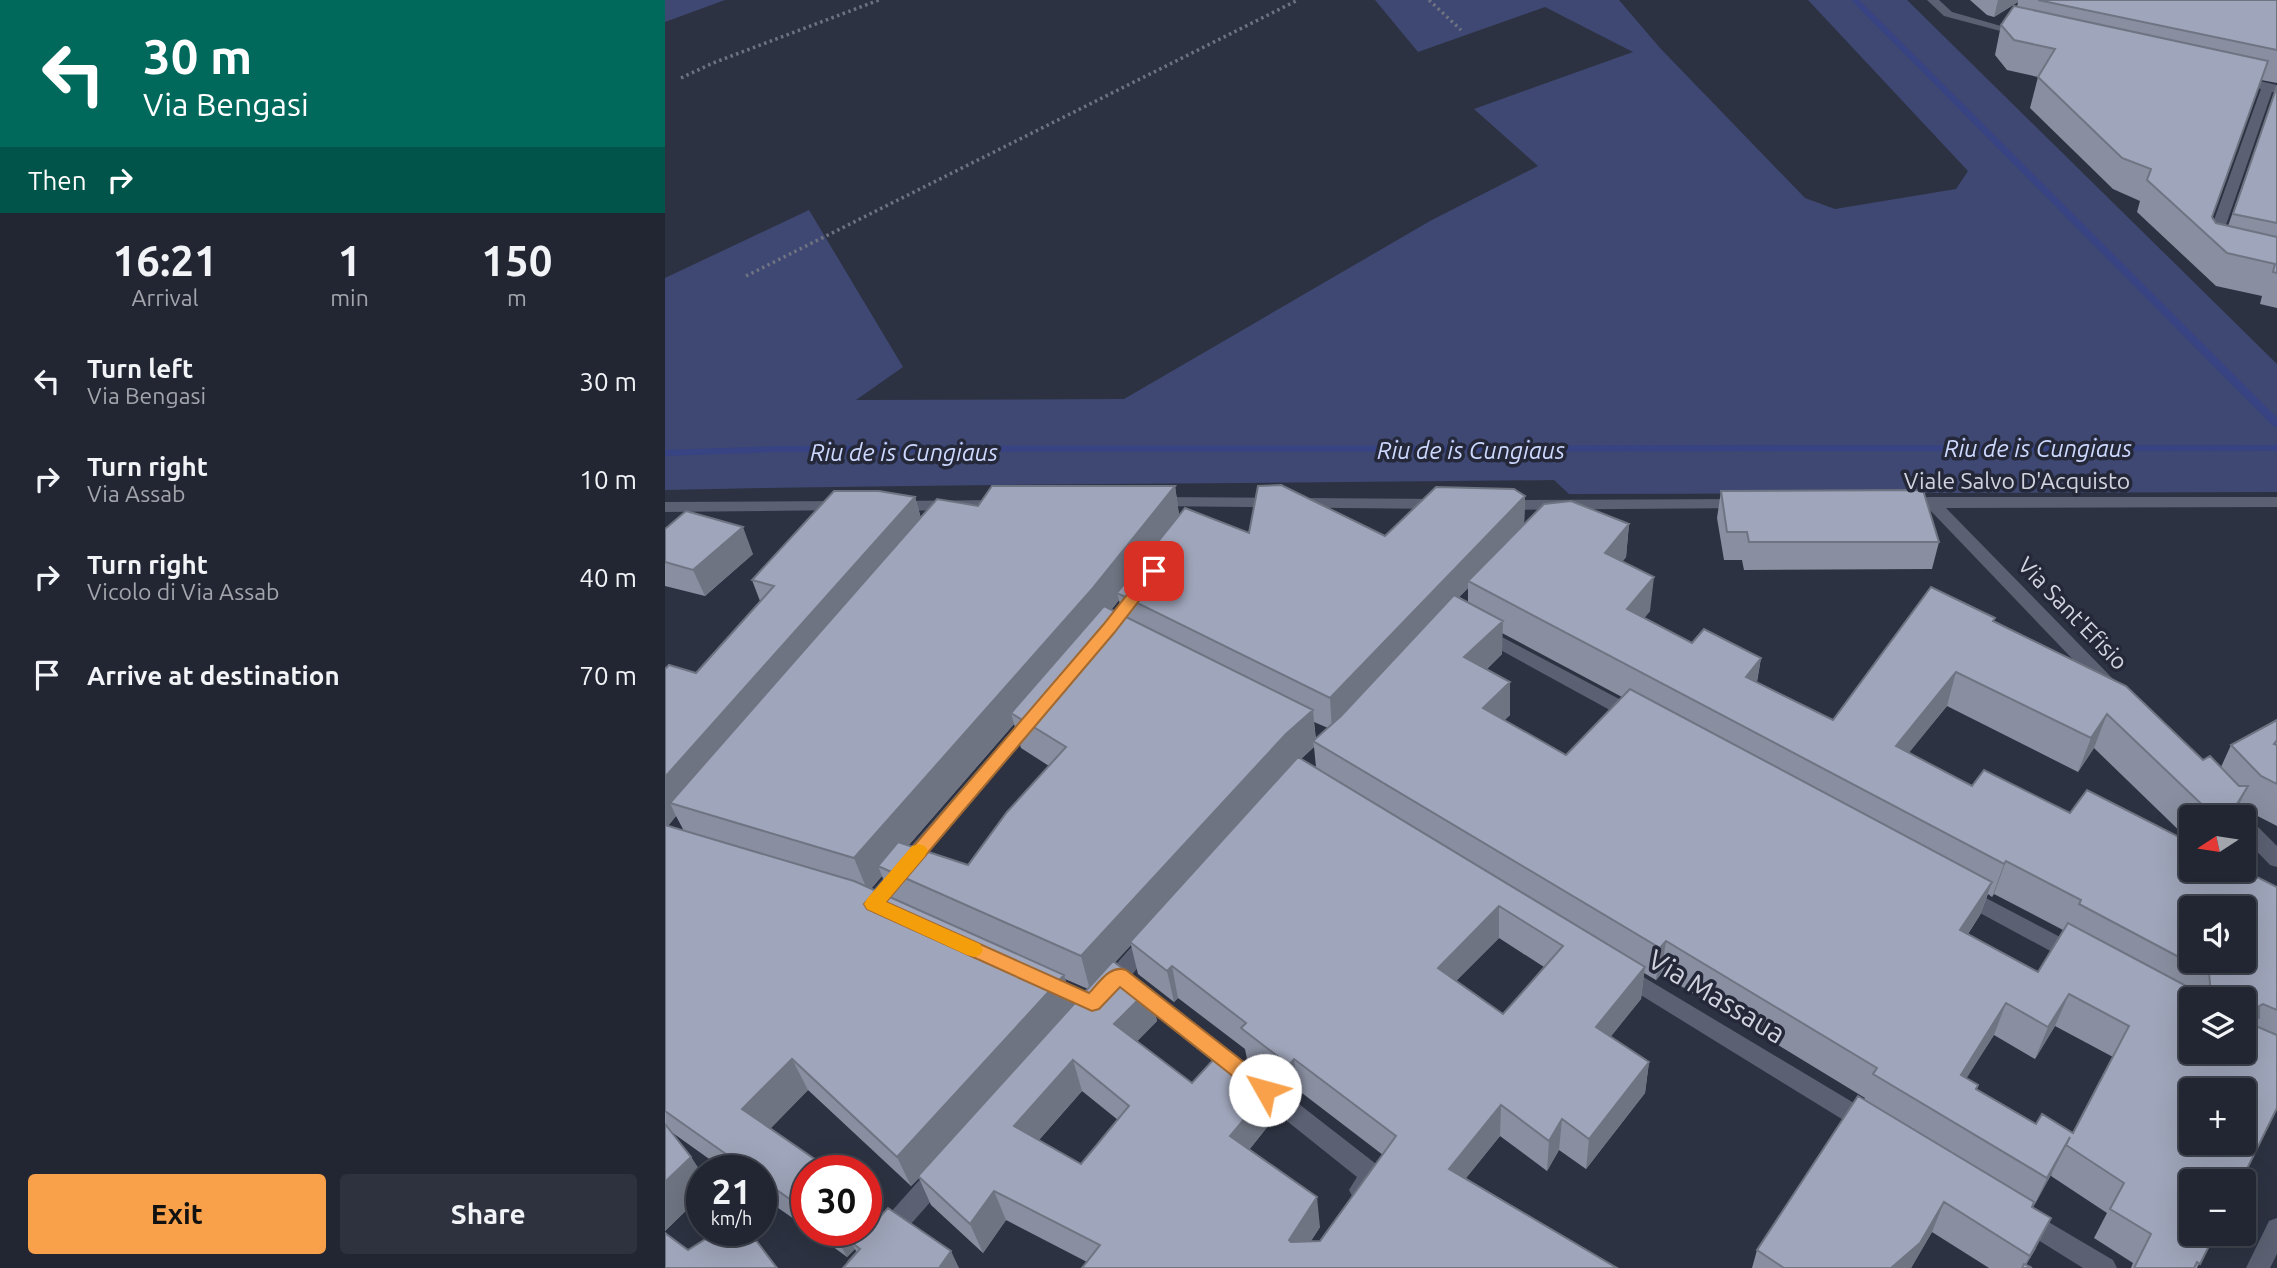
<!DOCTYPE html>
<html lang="en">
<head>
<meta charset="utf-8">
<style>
  body { margin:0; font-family:Ubuntu,sans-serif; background:#2e323e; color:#f1f3f6; height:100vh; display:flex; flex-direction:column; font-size:26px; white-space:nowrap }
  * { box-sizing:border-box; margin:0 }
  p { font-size:23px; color:#a2a5ac }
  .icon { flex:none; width:38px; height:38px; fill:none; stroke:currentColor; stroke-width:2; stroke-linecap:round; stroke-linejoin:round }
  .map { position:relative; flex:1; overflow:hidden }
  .sheet { display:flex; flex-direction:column; background:#222632; width:665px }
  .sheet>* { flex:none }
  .hud { background:#00695c; color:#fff; overflow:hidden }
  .needle { width:46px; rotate:258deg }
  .buttons { position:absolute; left:1514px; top:805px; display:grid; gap:14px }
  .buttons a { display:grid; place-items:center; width:77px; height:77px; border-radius:7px; background:#222632; box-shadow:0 7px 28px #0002,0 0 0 2px #3f434d; font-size:35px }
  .speed { position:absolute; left:21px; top:1155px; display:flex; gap:14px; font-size:35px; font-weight:700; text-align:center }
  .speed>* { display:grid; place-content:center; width:91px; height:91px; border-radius:50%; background:#222632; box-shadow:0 7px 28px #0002,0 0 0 2px #3f434d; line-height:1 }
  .speed small { font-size:18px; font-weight:400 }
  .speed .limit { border:10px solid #d22; background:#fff; color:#111 }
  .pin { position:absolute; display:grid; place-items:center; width:60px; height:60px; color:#fff; margin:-30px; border-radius:14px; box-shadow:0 4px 10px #0006 }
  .me { position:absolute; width:77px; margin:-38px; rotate:308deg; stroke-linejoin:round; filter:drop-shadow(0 0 5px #0008) }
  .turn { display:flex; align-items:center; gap:24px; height:147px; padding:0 28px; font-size:32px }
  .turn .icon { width:91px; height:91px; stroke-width:2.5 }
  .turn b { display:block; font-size:49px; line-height:60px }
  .then { display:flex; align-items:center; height:66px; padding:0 28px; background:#0003; gap:14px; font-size:26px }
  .eta { display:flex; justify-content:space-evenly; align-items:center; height:119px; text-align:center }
  .eta b { font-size:42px; font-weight:600; line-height:49px }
  .action { display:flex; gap:14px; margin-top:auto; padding:14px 28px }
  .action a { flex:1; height:80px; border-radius:7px; background:#f8a14a; color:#111; font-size:28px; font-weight:600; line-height:80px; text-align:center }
  .action a+a { background:#2e323e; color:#f1f3f6 }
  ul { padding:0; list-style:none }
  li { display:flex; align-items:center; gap:21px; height:98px; padding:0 28px }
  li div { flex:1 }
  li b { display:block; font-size:26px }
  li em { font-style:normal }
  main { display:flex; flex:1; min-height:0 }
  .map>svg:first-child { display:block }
  .green { fill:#3e4872 }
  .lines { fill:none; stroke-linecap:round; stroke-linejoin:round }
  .stream { fill:#374383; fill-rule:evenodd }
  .path { stroke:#6f7381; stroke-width:3.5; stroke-dasharray:2.5 3.5; stroke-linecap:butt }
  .minor { fill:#5b6072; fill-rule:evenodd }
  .wall { fill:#898ea0; fill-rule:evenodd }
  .shaded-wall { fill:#6f7482 }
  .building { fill:#9fa5ba; stroke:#6f7482; stroke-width:2; fill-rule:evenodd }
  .route { fill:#f8a14a; stroke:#a16930; stroke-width:2 }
  .slow { fill:#f59e0b }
  .labels { text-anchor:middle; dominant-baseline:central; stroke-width:7; stroke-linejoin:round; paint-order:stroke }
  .street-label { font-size:23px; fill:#d1d4df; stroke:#242838 }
  .water-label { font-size:24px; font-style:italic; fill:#cdd8ff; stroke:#242838 }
  .near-street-label { font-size:28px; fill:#d1d4df; stroke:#242838 }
</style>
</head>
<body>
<main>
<section class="sheet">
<div class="hud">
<div class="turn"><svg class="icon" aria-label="left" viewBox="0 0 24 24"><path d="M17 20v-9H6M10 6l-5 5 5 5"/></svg><div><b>30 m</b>Via Bengasi</div></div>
<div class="then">Then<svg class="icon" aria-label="right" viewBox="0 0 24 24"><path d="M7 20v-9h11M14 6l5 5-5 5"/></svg></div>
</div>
<div class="eta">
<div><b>16:21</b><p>Arrival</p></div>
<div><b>1</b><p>min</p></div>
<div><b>150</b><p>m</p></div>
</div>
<ul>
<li><svg class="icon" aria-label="left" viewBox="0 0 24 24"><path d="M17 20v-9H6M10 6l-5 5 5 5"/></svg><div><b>Turn left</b><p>Via Bengasi</p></div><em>30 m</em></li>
<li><svg class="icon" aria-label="right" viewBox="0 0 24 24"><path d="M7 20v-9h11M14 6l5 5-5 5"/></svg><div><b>Turn right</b><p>Via Assab</p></div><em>10 m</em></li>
<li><svg class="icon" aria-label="right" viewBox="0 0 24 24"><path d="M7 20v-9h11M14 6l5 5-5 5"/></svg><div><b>Turn right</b><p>Vicolo di Via Assab</p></div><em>40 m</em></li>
<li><svg class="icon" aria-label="arrive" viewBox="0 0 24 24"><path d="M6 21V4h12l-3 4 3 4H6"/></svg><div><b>Arrive at destination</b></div><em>70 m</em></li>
</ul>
<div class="action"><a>Exit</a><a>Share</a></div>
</section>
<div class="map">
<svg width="1612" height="1268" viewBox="0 0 1612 1268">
  <rect width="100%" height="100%" fill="#2d3242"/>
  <path class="green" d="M0,0h60l-60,22z
    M710,0h244l41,48 145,150 30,11 121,-20 12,-18 -160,-171h99l370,364v128l-708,2 -15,-14c-296,4 -593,3 -889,10v-212l144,-68 94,157 -47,33 268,-1 306,-178 108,-55 -64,-57 159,-57 -88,-45 -127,45z"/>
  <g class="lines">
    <path class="stream" d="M1186,0h8l418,418v9l-4,-1z
      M1612,445v6l-1502,1 -110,4v-6l110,-4z"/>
    <path class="path" d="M764,0l32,30
      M16,78l32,-15 166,-63
      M81,276l552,-276"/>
    <path class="minor" d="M1262,0h12l13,12 77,22 -6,3 -79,-21z
      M1573,76l39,9v8l-5,-1 -53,153 -7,4 -7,-4 56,-156 -27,-6v-6z
      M490,497l287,2 8,5 -8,5 -293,-3 -2,-4z
      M1266,497h346v10l-331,1 170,174 3,5 -3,5h-12l-176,-184h-24l-8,-5 8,-5z
      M1078,499l8,5 -2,4 -248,2 -8,-5 8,-5z
      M336,500l8,5 -2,4 -111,2 -8,-5 8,-5z
      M178,501l8,5 -2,4 -184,2v-10z
      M816,626l159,84 3,5 -3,5h-12l-153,-84 -3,-4 3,-4z
      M368,711l6,2 3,5 -3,5 -159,187 -7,2 -7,-2 -3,-6 3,-6 161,-185z
      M1578,816l7,3 27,27v21l-7,-2 -27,-28v-20h-3z
      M1298,886l118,62 3,6 -3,6 -7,3 -7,-3 -111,-60 -3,-6 3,-6z
      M485,931l7,3 3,6 -33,41 7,-3 7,3 239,186 3,8 -14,23 -8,3 -8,-3 -4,-8 8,-13 -230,-184 -4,-6 3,-6c-8,9 -13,17 -25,12l-4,-6 4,-6 42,-47z
      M960,966l249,149 3,7 -3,7 -8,3 -8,-3 -240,-148 -3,-6 3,-6z
      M382,974l53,23 3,6 -3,6 -8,3 -52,-23 -4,-6 4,-6z
      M275,1163l8,3 3,8 -3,8 -76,86h-28l4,-8 84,-94z
      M1360,1208l88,52 4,8h-34l-66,-41 -4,-8 4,-8z
      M1612,1218v36l-7,14h-24l23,-47z"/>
  </g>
  <path class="wall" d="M1305,0h307v83l-16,-3 -49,138 4,5 12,3 49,-140v222l-17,-4 2,-8 -46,-10 -79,-74 3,-11 -27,-12 -83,-81 8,-31 -31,-7 -12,-15 6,-30 16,-18 1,-5 -24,15 -7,-2z
    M510,486l4,29 70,18 136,3 140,-40 -1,28h105l-3,33 -4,5 28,49 -6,7 48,25 69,15 -4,24 76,38 161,-98 209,138 18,7 10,-22 46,-25v106l-33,-17 -4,-5 -7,13h-42v25l-97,-94 -16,24 -131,-66 -39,47 64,33 98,27 207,74v221l-80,160h-66l2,-5 -39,-25 13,-25 -56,-37 1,-3 -19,34 3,41 -10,17 6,3h-43l-57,-36 -21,36h-159l5,-18 108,-152 -204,-124 -5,6 -12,-7 -3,26 -31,38 39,25 -4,31 -59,76 -27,-19 -12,21 -47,-35 -34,42 151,90 -530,-6 -81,-42 -23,33 -52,-48 -12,-27 -8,8 -103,-96 -38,39 37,42v57l-46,-32v-25h-35l-56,-40 21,26 11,17v21l-37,36v-562l31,4 64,-72 -8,-21 163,-83 6,21 57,-12zM803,588v14l-9,-5zM454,600l3,15 -11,-5zM837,633l120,64 -56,58 -62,-35 6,-5v-33l-23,-13 15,-15zM649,722l14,6 -12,11zM349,724l7,24 28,18 -81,99 -60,-19zM649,747l2,20 -15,-8zM11,816l8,15 -16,-5zM217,876l8,22 -19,-9zM1323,894l4,3 2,-3 69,36 -25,42 -70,-38 12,-19zM834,938l45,29 -41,47 -47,-33zM466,945l7,29 36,28 4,-4 67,51 2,10 46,36 5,-5 85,65 -63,86h-9l9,-14 -71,-77 27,-34 -84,-33 -55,-42 20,-20 -8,-32 -34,-27zM400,979l23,10 -15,16zM1390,1026l58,31 -40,76 -37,-9 -60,-35 -10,-11 28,-43 41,24zM417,1091l36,29 -37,44 -42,-24z
    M1056,491l218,51 -7,27 -188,1 -2,-10h-18l-7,-42z
    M0,529l88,25 -48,42 -40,-10z
    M201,1197l12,22 81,49 -102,-15 -2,-4 -8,8 -37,-27h56z"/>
  <path class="shaded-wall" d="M1333,0h20v2l-24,15z
    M510,486l5,35 -63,72 2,7 -18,23 -90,90 3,11 -127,146 -9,-4 4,10 -14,16 -14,-34z
    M860,496l-1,32 -56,53v7l-136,143 -2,-33z
    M250,497l9,33 -254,273 6,13 -11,13v-52z
    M964,524l-3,33 -24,30 3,-34z
    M78,527l10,27 -48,42 -12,-26z
    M989,577l-4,34 -26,32 3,-34z
    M838,621l-1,33 -38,36v-33z
    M1096,658l-6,33 -9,-14z
    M1291,672l-9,34 -60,74 9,-34z
    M845,682v33l-27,27v-34z
    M648,710l3,33 -3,-2 1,6 -24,22 -160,173 1,3 -41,45 -9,-34 205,-222z
    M1442,714l-13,34 -16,24 13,-34z
    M1583,786l-15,31h-4z
    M1341,861l-12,33 -2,3 12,-33z
    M1327,882l-12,33 -31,48 11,-33z
    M834,906v32l-61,61v-31z
    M1001,941l-5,33 -5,6 4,-32z
    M507,966l6,32 -4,4 -7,-31z
    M980,967l-4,32 -48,60 3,-32z
    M399,975l10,32 -156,169 1,2 -8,8 -14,-29z
    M484,989l8,32 -34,35 -9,-32z
    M1404,994l-14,32 -20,33 13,-32z
    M1341,1003l-12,32 -45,71 12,-31z
    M127,1059l16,31 -49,50 -17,-31z
    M629,1059l4,31 -5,5 -4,-30z
    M408,1060l9,31 -57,65 -11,-30z
    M984,1062l-4,31 -59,76 3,-30z
    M607,1086l4,30 -40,50 -6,-30z
    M836,1105l-1,31 -50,62 -1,-29z
    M897,1119l-3,31 -12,21 2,-30z
    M1405,1137l-18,36 -19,35 14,-30z
    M26,1157l11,17v21l-37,36v-49z
    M329,1191l12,29 -23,33 -13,-29z
    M201,1197l13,25 -22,24 -6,-4 4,7 -8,8 -15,-27h34z
    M652,1197l3,30 -27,41 -4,-28z
    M1279,1202l-12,30 -21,36h-20z
    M1386,1218l-15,30 -12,20h-1z
    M286,1251l8,17h-20z"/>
  <path class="building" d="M1373,0h239v50z
    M1349,6l254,55 -56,156 4,6 61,14v36l-4,-1 2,-8 -48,-11 -80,-73 4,-11 -29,-11 -84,-81 17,-28 -41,-9 -13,-15z
    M1612,86v137l-44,-9z
    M616,485l104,51 51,-49 78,2 11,7 -195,202 -213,-105 68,-85 64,25 9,-47z
    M327,486h183l-82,102 -239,270 -184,-55 267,-304 41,7z
    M1258,490l16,52h-190l-2,-10h-20l-6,-41z
    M169,491h45l36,6 -250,280v-108l4,-4 27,8 78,-87 -22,-6z
    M906,501l58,23 -24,29 49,24 -27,32 65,34 12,-14 57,29 -15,19 87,43 98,-133 64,31 -2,3 133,65 77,74 7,-4 29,30h9l-19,31h-14l-108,-103 -16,24 -135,-66 -60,74 76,40 12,-16 86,43 17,-23 104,53v27h52l34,17v123l-14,-6 -4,2v12h-8v6l26,11v73l-36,73h-50v53h24l-15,30 -3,-2 -3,6h-60l17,-34 -41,-25 14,-26 -58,-38 4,-8 -23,41 -174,-104 4,-6 -211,-127 -6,7 -347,-207 28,-25 113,-121 49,26 -39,36 46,25 -27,26 83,47 64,-66 362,193 -32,48 78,42 30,-49 139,74 4,-2 -2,-22 -130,-69 2,-4 -75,-39 -2,3 -536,-283 76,-77zM1526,908h52v53h-52zM1404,994l60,32 -56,107 -31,-19 -6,10 -60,-35 2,-4 -17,-10 45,-72 42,24zM1526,999h52v53h-52zM1526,1090h52v53h-52z
    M21,511l57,16 -50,43 -28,-8v-33z
    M439,606l209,104 -27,24 -205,222 -203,-90 20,-24 70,23 39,-53 59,-65 -55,-34z
    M1612,720v20l-3,4 3,1v39l-16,-8 -30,-31z
    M633,757l347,210 -49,60 53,35 -60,77 -27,-20 -13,22 -48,-36 -52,64 168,99h-535l18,-23 -106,-54 -24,33 -52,-48 195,-215 36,28 -35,35 78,59 32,-35 48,38 -42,50 87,61 -28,43 2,2 29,-1 76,-105 -102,-77 -5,6 -48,-37 5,-5 -74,-57 -5,5 -37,-29zM834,906l64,40 -60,68 -65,-46zM408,1060l56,46 -48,58 -67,-38z
    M0,825l189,56 210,94 -167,182 -105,-98 -50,50 90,62h-25v40l-46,-32v-8h-11l-85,-60z
    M1193,1096l176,106 -2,5 19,11 -21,38 -86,-54 -24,41 -29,25h-107l-27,-18z
    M0,1124l26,33 -26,25z
    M223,1208l63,43 -12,17h-96l17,-19 -9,-7 7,-1z
    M55,1230h28l29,38h-112v-35l23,17z
    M1359,1264l8,4h-10z"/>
  <path class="route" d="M489,566l8,5 -48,62 -228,269 203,91c10,-10 21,-29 37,-23l146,114 3,6 -3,6 -7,3 -7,-3 -138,-109 -21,22 -7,2 -225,-102 -3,-5 239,-279 46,-58z"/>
  <path class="slow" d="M254,844l6,2 3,5 -3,5 -39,46 94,42 3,6 -3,5 -6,2 -7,-2 -100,-46 -3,-5 3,-5 45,-53z"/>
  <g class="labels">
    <g class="street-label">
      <text x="1352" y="480">Viale Salvo D'Acquisto</text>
      <text transform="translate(1408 613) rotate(46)">Via Sant'Efisio</text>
    </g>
    <g class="water-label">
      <text x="1373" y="448">Riu de is Cungiaus</text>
      <text x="806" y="450">Riu de is Cungiaus</text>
      <text x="239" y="452">Riu de is Cungiaus</text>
    </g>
    <g class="near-street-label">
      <text transform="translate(1052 996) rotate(31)">Via Massaua</text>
    </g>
  </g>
</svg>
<div class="buttons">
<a><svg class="needle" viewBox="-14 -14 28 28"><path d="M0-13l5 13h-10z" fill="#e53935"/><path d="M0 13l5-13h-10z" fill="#a2a5ac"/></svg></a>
<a><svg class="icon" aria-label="sound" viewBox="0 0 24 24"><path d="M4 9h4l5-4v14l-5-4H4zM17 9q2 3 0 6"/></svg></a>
<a><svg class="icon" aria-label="layers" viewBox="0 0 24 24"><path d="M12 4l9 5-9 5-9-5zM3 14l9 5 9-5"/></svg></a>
<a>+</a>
<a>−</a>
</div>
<div class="speed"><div>21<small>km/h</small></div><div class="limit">30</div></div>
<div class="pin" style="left:489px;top:571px;background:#d93025"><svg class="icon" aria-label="arrive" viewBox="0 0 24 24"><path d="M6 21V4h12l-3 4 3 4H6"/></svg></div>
<svg class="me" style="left:600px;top:1090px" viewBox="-20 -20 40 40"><circle r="19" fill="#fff"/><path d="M0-13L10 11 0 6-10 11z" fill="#f8a14a"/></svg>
</div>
</main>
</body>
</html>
